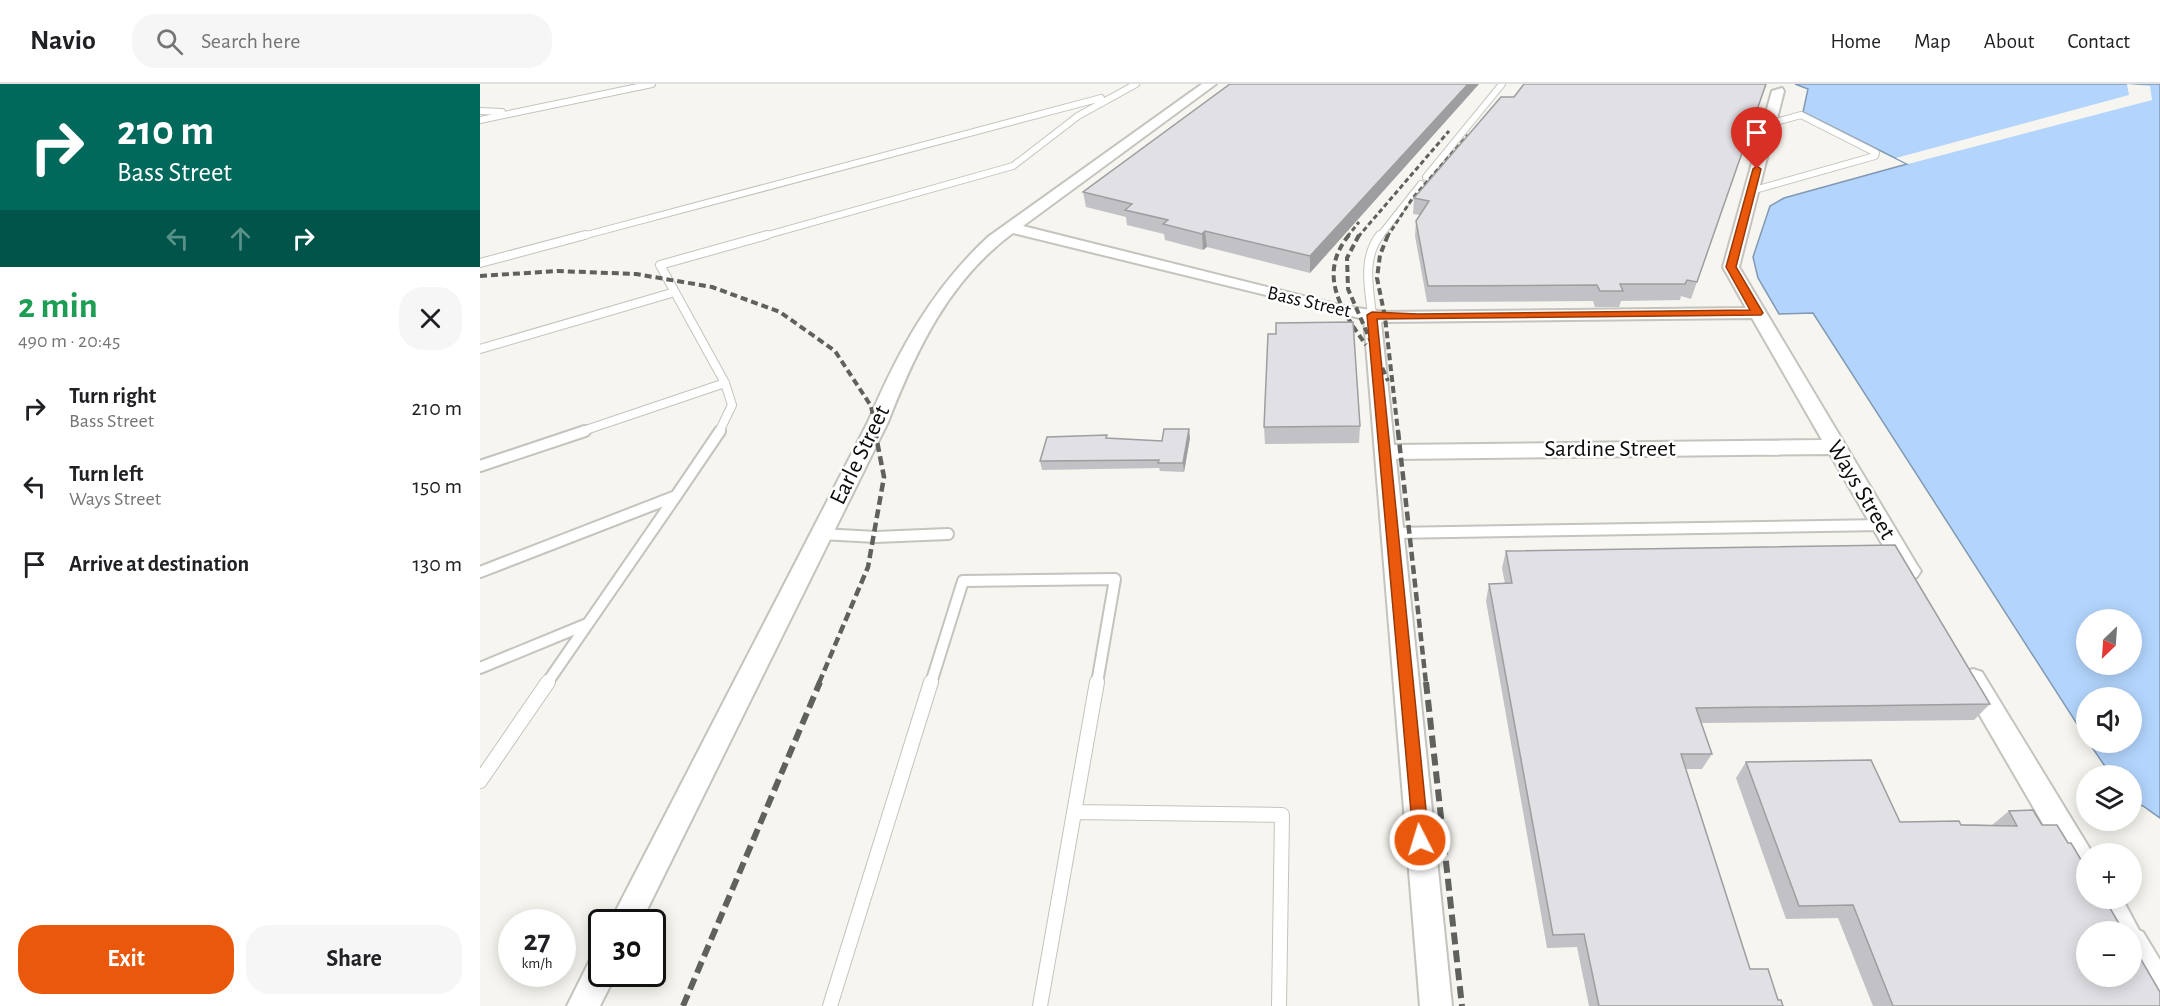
<!DOCTYPE html>
<html lang="en">
<head>
<meta charset="utf-8">
<style>
  body { margin:0; font-family:"Alegreya Sans",sans-serif; background:#f6f6f6; color:#202124; height:100vh; display:flex; flex-direction:column; font-size:22px; white-space:nowrap }
  * { box-sizing:border-box; margin:0 }
  p { font-size:20px; color:#757577 }
  .icon { flex:none; width:33px; height:33px; fill:none; stroke:currentColor; stroke-width:2; stroke-linecap:round; stroke-linejoin:round }
  .map { position:relative; flex:1; overflow:hidden }
  .details { display:flex; flex-direction:column; background:#fff; width:480px }
  .details>* { flex:none }
  .guide { background:#00695c; color:#fff; overflow:hidden }
  .needle { width:39px; rotate:205deg }
  .fabs { position:absolute; left:1596px; top:525px; display:grid; gap:12px }
  .fabs a { display:grid; place-items:center; width:66px; height:66px; border-radius:50%; background:#fff; box-shadow:0 3px 15px #0003; font-size:30px }
  .speed { position:absolute; left:18px; top:825px; display:flex; gap:12px; font-size:30px; font-weight:700; text-align:center }
  .speed>* { display:grid; place-content:center; width:78px; height:78px; border-radius:50%; background:#fff; box-shadow:0 3px 15px #0003; line-height:1 }
  .speed small { font-size:15px; font-weight:400 }
  .speed .limit { border:3px solid #111; border-radius:9px; background:#fff; color:#111 }
  .pin { position:absolute; display:grid; place-items:center; width:51px; height:51px; color:#fff; margin:-62px -26px; border-radius:50% 50% 50% 0; rotate:-45deg; box-shadow:0 0 6px #0007 }
  .pin .icon { rotate:45deg }
  .me { position:absolute; width:66px; margin:-33px; rotate:355deg; stroke-linejoin:round; filter:drop-shadow(0 0 4px #0008) }
  .turn { display:flex; align-items:center; gap:21px; height:126px; padding:0 18px; font-size:27px }
  .turn .icon { width:78px; height:78px; stroke-width:2.5 }
  .turn b { display:block; font-size:42px; line-height:51px }
  .lanes { display:flex; align-items:center; height:57px; padding:0 18px; background:#0003; justify-content:center; gap:30px; direction:ltr }
  .lanes .off { opacity:.35 }
  .round { display:grid; place-items:center; flex:none; width:63px; height:63px; border-radius:24px; background:#f6f6f6 }
  .overview { display:flex; align-items:center; justify-content:space-between; height:102px; padding:0 18px }
  h1 { font-size:36px; font-weight:600; line-height:45px; color:#1e9e55 }
  .cta { display:flex; gap:12px; margin-top:auto; padding:12px 18px }
  .cta a { flex:1; height:69px; border-radius:24px; background:#ea580c; color:#fff; font-size:24px; font-weight:600; line-height:69px; text-align:center }
  .cta a+a { background:#f6f6f6; color:#202124 }
  ul { padding:0; list-style:none }
  li { display:flex; align-items:center; gap:18px; height:78px; padding:0 18px }
  li div { flex:1 }
  li b { display:block; font-size:22px }
  li em { font-style:normal }
  header { display:flex; align-items:center; gap:36px; box-sizing:border-box; height:84px; padding:0 30px; background:#fff; border-bottom:2px solid #e0e0e0 }
  header strong { font-size:28px }
  nav { display:flex; gap:33px; margin-inline-start:auto; font-size:21px }
  .search { width:420px; height:54px; background:#f6f6f6; display:flex; align-items:center; gap:15px; box-sizing:border-box; padding:0 21px; border-radius:24px; color:#757577; font-size:22px }
  main { display:flex; flex:1; min-height:0 }
  .map>svg:first-child { display:block }
  .water { fill:#b3d5fd; stroke:#8199b4; stroke-width:1.5; fill-rule:evenodd }
  .pier { fill:#f6f5ef }
  .lines { fill:none; stroke-linecap:round; stroke-linejoin:round }
  .service-far3-casing { stroke:#c4c3bd; stroke-width:8 }
  .service-far2-casing { stroke:#c4c3bd; stroke-width:10 }
  .service-far1-casing { stroke:#c4c3bd; stroke-width:14 }
  .service-casing { stroke:#c4c3bd; stroke-width:16 }
  .minor-casing { stroke:#c4c3bd; stroke-width:4 }
  .service-far3 { stroke:#fff; stroke-width:6 }
  .service-far2 { stroke:#fff; stroke-width:8 }
  .service-far1 { stroke:#fff; stroke-width:10 }
  .service { stroke:#fff; stroke-width:14 }
  .minor { fill:#fff; fill-rule:evenodd }
  .rail-far3 { stroke:#60605d; stroke-width:3; stroke-dasharray:5 3; stroke-linecap:butt }
  .rail-far2 { stroke:#60605d; stroke-width:4; stroke-dasharray:7 4; stroke-linecap:butt }
  .rail-far1 { stroke:#60605d; stroke-width:4.5; stroke-dasharray:9 4.5; stroke-linecap:butt }
  .rail { stroke:#60605d; stroke-width:6; stroke-dasharray:12 6; stroke-linecap:butt }
  .wall { fill:#c2c1c5 }
  .shaded-wall { fill:#9e9da0 }
  .building { fill:#e1e0e5; stroke:#9e9da0; stroke-width:1.5 }
  .route { fill:#ea580c; stroke:#983908; stroke-width:1.5 }
  .labels { text-anchor:middle; dominant-baseline:central; stroke-width:5; stroke-linejoin:round; paint-order:stroke }
  .far-street-label { font-size:20px; fill:#0c0c0a; stroke:#fff }
  .street-label { font-size:24px; fill:#0c0c0a; stroke:#fff }
</style>
</head>
<body>
<header>
<strong>Navio</strong>
<div class="search"><svg class="icon" aria-label="search" viewBox="0 0 24 24"><circle cx="10" cy="10" r="6"/><path d="M15 15l6 6"/></svg>Search here</div>
<nav><a>Home</a><a>Map</a><a>About</a><a>Contact</a></nav>
</header>
<main>
<section class="details">
<div class="guide">
<div class="turn"><svg class="icon" aria-label="right" viewBox="0 0 24 24"><path d="M7 20v-9h11M14 6l5 5-5 5"/></svg><div><b>210 m</b>Bass Street</div></div>
<div class="lanes"><svg class="icon off" aria-label="left" viewBox="0 0 24 24"><path d="M17 20v-9H6M10 6l-5 5 5 5"/></svg><svg class="icon off" aria-label="ahead" viewBox="0 0 24 24"><path d="M12 20V5M6 11l6-6 6 6"/></svg><svg class="icon" aria-label="right" viewBox="0 0 24 24"><path d="M7 20v-9h11M14 6l5 5-5 5"/></svg></div>
</div>
<div class="overview"><div><h1>2 min</h1><p>490 m · 20:45</p></div><a class="round"><svg class="icon" aria-label="close" viewBox="0 0 24 24"><path d="M6 6l12 12M18 6L6 18"/></svg></a></div>
<ul>
<li><svg class="icon" aria-label="right" viewBox="0 0 24 24"><path d="M7 20v-9h11M14 6l5 5-5 5"/></svg><div><b>Turn right</b><p>Bass Street</p></div><em>210 m</em></li>
<li><svg class="icon" aria-label="left" viewBox="0 0 24 24"><path d="M17 20v-9H6M10 6l-5 5 5 5"/></svg><div><b>Turn left</b><p>Ways Street</p></div><em>150 m</em></li>
<li><svg class="icon" aria-label="arrive" viewBox="0 0 24 24"><path d="M6 21V4h12l-3 4 3 4H6"/></svg><div><b>Arrive at destination</b></div><em>130 m</em></li>
</ul>
<div class="cta"><a>Exit</a><a>Share</a></div>
</section>
<div class="map">
<svg width="1680" height="922" viewBox="0 0 1680 922">
  <rect width="100%" height="100%" fill="#f6f5ef"/>
  <path class="water" d="M1315,0h365v734l-17,-12 -11,-3v-27l-21,-1 -22,-32 43,-1v-44h-46v40l-273,-425 -34,1 -21,-36 -5,-21 17,-51 14,-8 123,-34 -104,-52 5,-23zM1606,536h46v44h-46z"/>
  <path class="pier" d="M1647,0l23,2 2,14 -244,64 -12,-6 233,-63z"/>
  <g class="lines">
    <g class="service-far3-casing">
      <path id="service-far3" d="M0,27l22,1
        M0,36l172,-36
        M946,93l76,-93
        M1271,107l124,-35 1,-3 -75,-38 -32,9
        M99,153l522,-139
        M281,153l252,-71 65,-50 58,-32
        M899,153l42,-53"/>
    </g>
    <g class="service-far2-casing">
      <path id="service-far2" d="M0,179l105,-28
        M892,231c-3,-27 -10,-57 8,-80
        M0,265l195,-57
        M100,348l145,-49
        M239,348l13,-27 -7,-22 -65,-118 107,-30"/>
    </g>
    <g class="service-far1-casing">
      <path id="service-far1" d="M0,382l105,-35
        M196,412l44,-65
        M911,449l491,-8
        M341,450l55,3 72,-3
        M0,488l196,-76 -129,187
        M0,584l107,-44
        M451,599l32,-102 152,-2 -18,104"/>
    </g>
    <g class="service-casing">
      <path id="service" d="M0,697l68,-99
        M595,728l207,3 -3,191
        M350,922l101,-324
        M560,922l57,-324"/>
    </g>
    <g class="minor-casing">
      <path id="minor" d="M722,0h14l-193,142 320,80 42,6 361,-4 -23,-41 49,-176 10,-3 2,3 -45,176 178,298 4,6 -4,6 -8,3 -8,-3 -71,-123 -434,5 56,547h-32l-56,-687 -351,-86c-64,47 -97,117 -125,189l-247,500h-31l258,-500c30,-71 64,-133 120,-185zM1272,234l70,122 -428,5 -13,-123z
        M1493,585l9,3 111,182h-7v29l-11,-4 -111,-191 -4,-8 4,-8z
        M1609,814h33l17,32 4,2 17,28v46c-31,-11 -28,-48 -28,-74h-26z
        M122,869v21h14l-16,32h-33l24,-48z"/>
    </g>
    <use href="#service-far3" class="service-far3"/>
    <use href="#service-far2" class="service-far2"/>
    <use href="#service-far1" class="service-far1"/>
    <use href="#service" class="service"/>
    <use href="#minor" class="minor"/>
    <path class="rail-far3" d="M867,153l12,-15
      M878,153l91,-106
      M907,153l25,-38 56,-64"/>
    <path class="rail-far2" d="M869,151c-32,39 -8,75 17,110
      M879,151l-12,23 1,31 40,92
      M908,151l-8,20 -3,23 8,39 13,115
      M0,192l77,-5 79,3 76,13 68,25 55,39 36,55 5,26"/>
    <path class="rail-far1" d="M918,347l28,252
      M339,599l49,-116 16,-90 -9,-46"/>
    <path class="rail" d="M946,598l36,324
      M203,922l137,-324"/>
  </g>
  <path class="wall" d="M999,0l-169,189 -103,-26 -4,3 -38,-10 -1,-6 -37,-9 -1,-8 -40,-10 -3,-15z
    M1286,0l-75,215 -10,-3 -1,4 -59,1 -2,6h-24l-2,-6 -166,1 -12,-66 1,-15 4,-6 -7,-1 1,-16 100,-101z
    M880,342l-1,17 -94,1 -1,-17z
    M627,351v3l55,3 28,-3 -6,34 -24,-1 -1,-3 -117,2 -2,-9z
    M1026,467l484,153 -16,16 -273,3 11,31 -10,15h-16l64,200 33,37h-194l-12,-59 -30,1 -61,-347 3,-17h16l-3,-16z
    M1266,678l154,60 92,3 17,-14 33,14 118,181h-287l-35,-88 -52,1 -50,-141z"/>
  <path class="shaded-wall" d="M988,0h11l-169,189v-17z
    M725,147l2,16 -4,3 -1,-16z
    M709,345l1,9 -6,34 -1,-9z"/>
  <path class="building" d="M750,0h238l-158,172 -105,-25 -3,3 -39,-10 5,-4 -43,-10 7,-6 -49,-12z
    M1044,0h242l-69,198 -10,-2 -2,4h-65l3,7h-23l-3,-6 -169,1 -12,-65 13,-20 -15,-3 87,-101h13z
    M873,238l7,104 -96,1 4,-93h8v-11z
    M684,345h25l-6,34h-25l1,-3 -119,1 7,-24 60,-2 -1,3 56,3z
    M1415,461l95,159 -294,4 16,46h-31l69,215h18l10,31h3l2,6h-184l-15,-72 -31,1 -64,-351 23,-1 -6,-32z
    M1391,676l29,62 59,-1 2,4 56,1 -8,-15 24,-1 9,15h15l11,18h3l15,25v30h18l20,34h-38v44h46v-32l28,48v14h-267l-40,-101 -54,1 -53,-144z"/>
  <path class="route" d="M1277,82l4,3 -25,98 27,46 -2,2 -384,4 52,521 -3,6 -6,3 -6,-3 -47,-531 5,-3 46,2 332,-4 -24,-43 27,-98z"/>
  <g class="labels">
    <g class="far-street-label">
      <text transform="translate(829 218) rotate(13)">Bass Street</text>
    </g>
    <g class="street-label">
      <text x="1130" y="365">Sardine Street</text>
      <text transform="translate(380 371) rotate(-64)">Earle Street</text>
      <text transform="translate(1381 406) rotate(59)">Ways Street</text>
    </g>
  </g>
</svg>
<div class="fabs">
<a><svg class="needle" viewBox="-14 -14 28 28"><path d="M0-13l5 13h-10z" fill="#e53935"/><path d="M0 13l5-13h-10z" fill="#757577"/></svg></a>
<a><svg class="icon" aria-label="sound" viewBox="0 0 24 24"><path d="M4 9h4l5-4v14l-5-4H4zM17 9q2 3 0 6"/></svg></a>
<a><svg class="icon" aria-label="layers" viewBox="0 0 24 24"><path d="M12 4l9 5-9 5-9-5zM3 14l9 5 9-5"/></svg></a>
<a>+</a>
<a>−</a>
</div>
<div class="speed"><div>27<small>km/h</small></div><div class="limit">30</div></div>
<div class="pin" style="left:1277px;top:85px;background:#d93025"><svg class="icon" aria-label="arrive" viewBox="0 0 24 24"><path d="M6 21V4h12l-3 4 3 4H6"/></svg></div>
<svg class="me" style="left:940px;top:756px" viewBox="-20 -20 40 40"><circle r="17" fill="#ea580c" stroke="#fff" stroke-width="3"/><path d="M0-11L8 9 0 5-8 9z" fill="#fff"/></svg>
</div>
</main>
</body>
</html>
